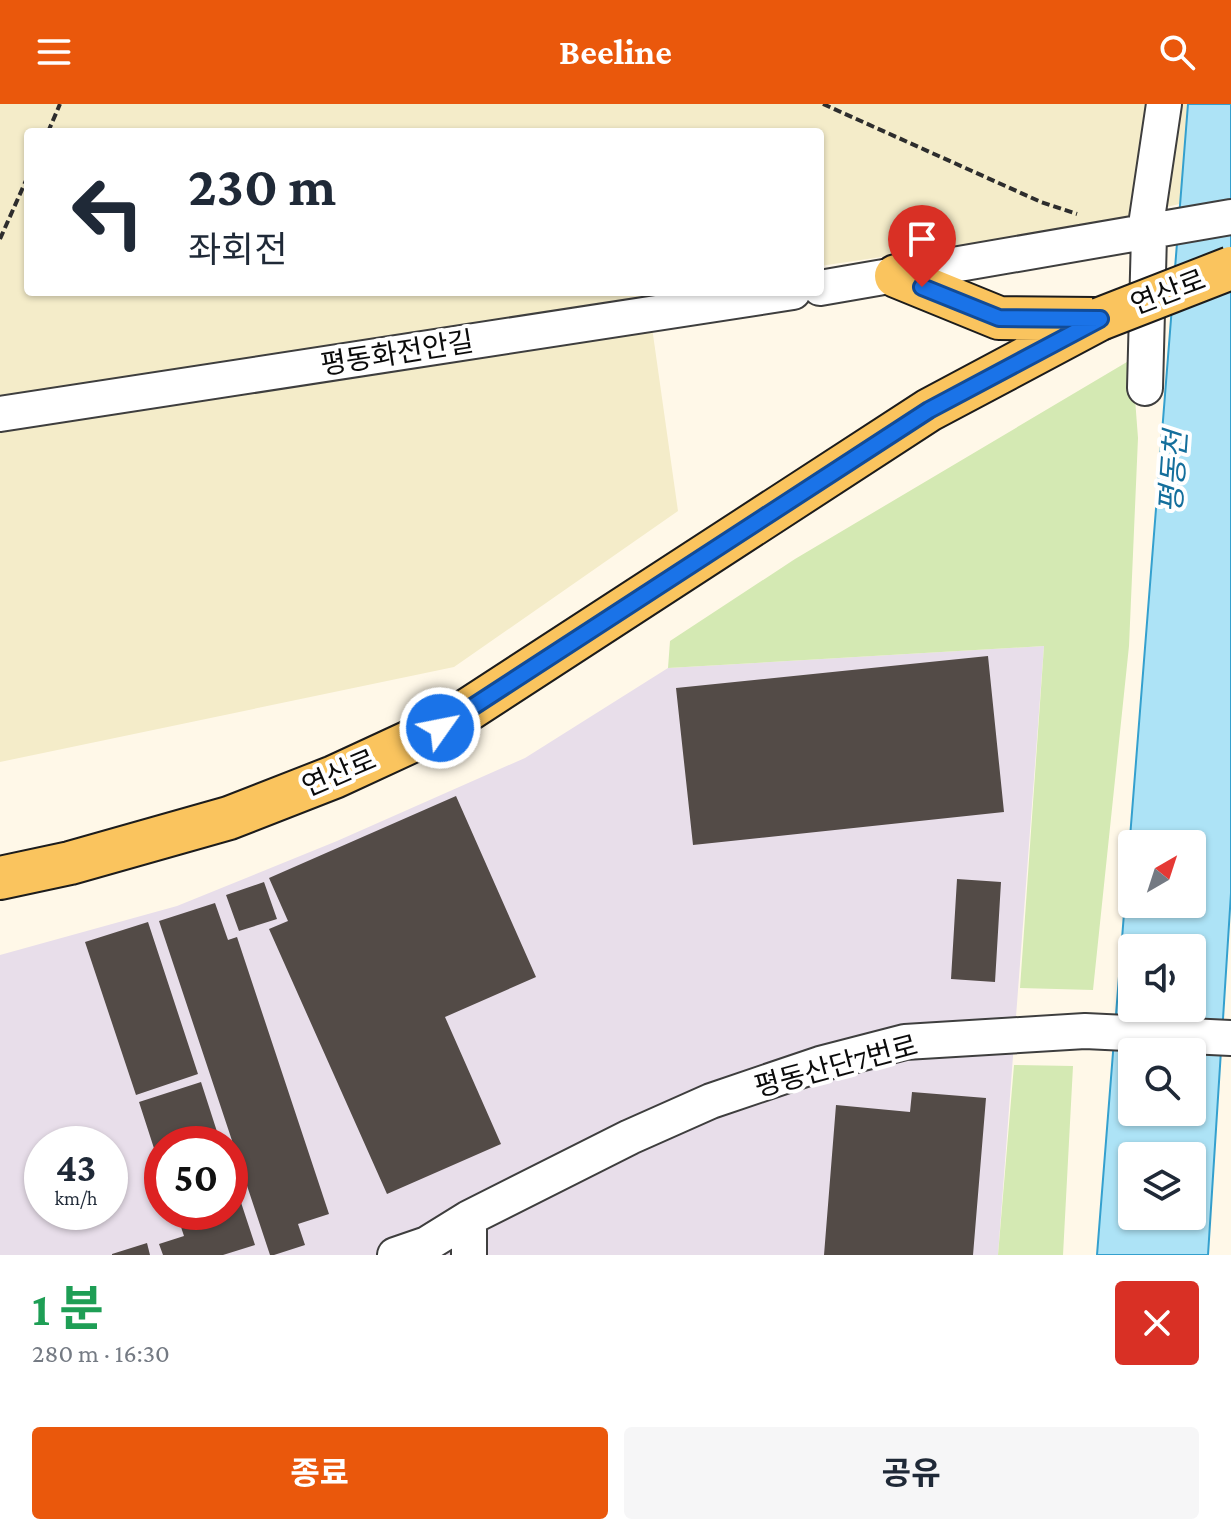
<!DOCTYPE html>
<html lang="ko">
<head>
<meta charset="utf-8">
<style>
  body { margin:0; font-family:"Crimson Pro","Noto Sans KR",serif; background:#f6f6f7; color:#1f2937; height:100vh; display:flex; flex-direction:column; font-size:30px; white-space:nowrap }
  * { box-sizing:border-box; margin:0 }
  p { font-size:26px; color:#747a83 }
  .icon { flex:none; width:44px; height:44px; fill:none; stroke:currentColor; stroke-width:2; stroke-linecap:round; stroke-linejoin:round }
  .map { position:relative; height:1151px; overflow:hidden }
  .sheet { display:flex; flex-direction:column; background:#fff; flex:1 }
  .sheet>* { flex:none }
  .hud { position:absolute; left:24px; top:24px; width:800px; height:168px; border-radius:8px; box-shadow:0 2px 6px #0004; background:#fff; color:#1f2937; overflow:hidden }
  .needle { width:52px; rotate:39deg }
  .buttons { position:absolute; left:1118px; top:726px; display:grid; gap:16px }
  .buttons a { display:grid; place-items:center; width:88px; height:88px; border-radius:8px; background:#fff; box-shadow:0 2px 6px #0004; font-size:40px }
  .speed { position:absolute; left:24px; top:1022px; display:flex; gap:16px; font-size:40px; font-weight:700; text-align:center }
  .speed>* { display:grid; place-content:center; width:104px; height:104px; border-radius:50%; background:#fff; box-shadow:0 2px 6px #0004; line-height:1 }
  .speed small { font-size:20px; font-weight:400 }
  .speed .limit { border:12px solid #d22; background:#fff; color:#111 }
  .pin { position:absolute; display:grid; place-items:center; width:68px; height:68px; color:#fff; margin:-82px -34px; border-radius:50% 50% 50% 0; rotate:-45deg; box-shadow:0 0 8px #0007 }
  .pin .icon { rotate:45deg }
  .me { position:absolute; width:88px; margin:-44px; rotate:57deg; stroke-linejoin:round; filter:drop-shadow(0 0 6px #0008) }
  .turn { display:flex; align-items:center; gap:28px; height:168px; padding:0 32px; font-size:36px }
  .turn .icon { width:104px; height:104px; stroke-width:2.5 }
  .turn b { display:block; font-size:56px; line-height:68px }
  .round { display:grid; place-items:center; flex:none; width:84px; height:84px; border-radius:8px; background:#f6f6f7 }
  .overview { display:flex; align-items:center; justify-content:space-between; height:136px; padding:0 32px }
  h1 { font-size:48px; font-weight:700; line-height:60px; color:#1e9e55 }
  .action { display:flex; gap:16px; margin-top:auto; padding:16px 32px }
  .action a { flex:1; height:92px; border-radius:8px; background:#ea580c; color:#fff; font-size:32px; font-weight:700; line-height:92px; text-align:center }
  .action a+a { background:#f6f6f7; color:#1f2937 }
  header { display:flex; justify-content:space-between; align-items:center; height:104px; padding:0 32px; background:#ea580c; color:#fff; font-size:36px; font-weight:700 }
  .map>svg:first-child { display:block }
  .industrial { fill:#e8deea; fill-rule:evenodd }
  .farmland { fill:#f4ecc9 }
  .green { fill:#d4e9b3 }
  .water { fill:#ade3f6; stroke:#34a0ce; stroke-width:2; fill-rule:evenodd }
  .building { fill:#534b47 }
  .lines { fill:none; stroke-linecap:round; stroke-linejoin:round }
  .minor-casing { stroke:#3e3e3e; stroke-width:38 }
  .major-casing { stroke:#1c1c1c; stroke-width:46 }
  .path { stroke:#2d2d2d; stroke-width:4; stroke-dasharray:8 4; stroke-linecap:butt }
  .minor { stroke:#fff; stroke-width:34 }
  .major { stroke:#fac45e; stroke-width:42 }
  .major-bridge-casing { stroke:#1c1c1c; stroke-width:46; stroke-linecap:butt }
  .major-bridge { stroke:#fac45e; stroke-width:42 }
  .route-casing { stroke:#114b97; stroke-width:20 }
  .route { stroke:#1a73e8; stroke-width:14 }
  .labels { text-anchor:middle; dominant-baseline:central; stroke-width:8; stroke-linejoin:round; paint-order:stroke }
  .street-label { font-size:28px; fill:#0b0b0b; stroke:#fff }
  .water-label { font-size:30px; font-style:italic; fill:#146f9c; stroke:#fff }
</style>
</head>
<body>
<header><svg class="icon" aria-label="menu" viewBox="0 0 24 24"><path d="M4 6h16M4 12h16M4 18h16"/></svg>Beeline<svg class="icon" aria-label="search" viewBox="0 0 24 24"><circle cx="10" cy="10" r="6"/><path d="M15 15l6 6"/></svg></header>
<div class="map">
<svg width="1231" height="1151" viewBox="0 0 1231 1151">
  <rect width="100%" height="100%" fill="#fff8e8"/>
  <path class="industrial" d="M1044,542l-46,609h-998v-300l177,-49 160,-65 188,-83 143,-90zM42,1040h68v68h-68zM162,1040h68v68h-68z"/>
  <path class="farmland" d="M0,0h1231v88l-159,37 -252,37v-134h-792v160h619l31,219 -224,156 -454,95z"/>
  <path class="green" d="M1132,255l6,79 -9,208 -36,344 -73,-2 24,-342 -376,22 2,-27 125,-82z
    M1014,961l59,1 -10,189h-65z"/>
  <path class="water" d="M1188,0h43v789l-23,362h-111zM1132,740h60v60h-60zM1132,844h60v60h-60zM1132,948h60v60h-60zM1132,1052h60v60h-60z"/>
  <path class="building" d="M988,552l16,156 -311,33 -17,-157z
    M456,692l80,181 -91,40 56,127 -114,50 -118,-265 19,-8 -19,-43z
    M957,775l44,3 -6,100 -44,-3z
    M264,778l13,37 -38,12 -13,-36z
    M215,799l13,37 9,-3 92,277 -31,10 7,21 -31,10h-4l-111,-334z
    M148,818l50,152 -62,21 -51,-153z
    M201,978l20,62h-59l-1,26 -22,-68z
    M912,988l74,6 -13,157h-149l12,-150 74,7z
    M231,1068l24,73 -32,10h-60l-4,-11 25,-8 -8,-24h54z
    M147,1139l3,12h-38v-1z"/>
  <g class="lines">
    <g class="minor-casing">
      <path id="minor" d="M820,184l411,-71
        M1145,284l4,-153 -3,-10 18,-121
        M0,310l793,-122
        M469,1114v37
        M395,1151l32,-11 42,-26 161,-81 81,-36 109,-37 85,-22 180,-11 146,7"/>
    </g>
    <g class="major-casing">
      <path id="major" d="M896,172l103,42 96,1
        M0,774l70,-15 159,-45 105,-41 106,-49 489,-318 171,-91"/>
    </g>
    <path class="path" d="M823,0l218,98 36,12
      M48,28l12,-28
      M0,135l28,-63"/>
    <use href="#minor" class="minor"/>
    <use href="#major" class="major"/>
    <g class="major-bridge-casing">
      <path id="major-bridge" d="M1100,215l131,-51"/>
    </g>
    <use href="#major-bridge" class="major-bridge"/>
  </g>
  <g class="lines">
    <g class="route-casing">
      <path id="route" d="M440,624l489,-318 171,-91 -101,-1 -77,-31"/>
    </g>
    <use href="#route" class="route"/>
  </g>
  <g class="labels">
    <g class="street-label">
      <text transform="translate(1168 188) rotate(-21)">연산로</text>
      <text transform="translate(397 249) rotate(-9)">평동화전안길</text>
      <text transform="translate(339 669) rotate(-23)">연산로</text>
      <text transform="translate(836 962) rotate(-15)">평동산단7번로</text>
    </g>
    <g class="water-label">
      <text transform="translate(1173 368) rotate(-86)">평동천</text>
    </g>
  </g>
</svg>
<div class="buttons">
<a><svg class="needle" viewBox="-14 -14 28 28"><path d="M0-13l5 13h-10z" fill="#e53935"/><path d="M0 13l5-13h-10z" fill="#747a83"/></svg></a>
<a><svg class="icon" aria-label="sound" viewBox="0 0 24 24"><path d="M4 9h4l5-4v14l-5-4H4zM17 9q2 3 0 6"/></svg></a>
<a><svg class="icon" aria-label="search" viewBox="0 0 24 24"><circle cx="10" cy="10" r="6"/><path d="M15 15l6 6"/></svg></a>
<a><svg class="icon" aria-label="layers" viewBox="0 0 24 24"><path d="M12 4l9 5-9 5-9-5zM3 14l9 5 9-5"/></svg></a>
</div>
<div class="speed"><div>43<small>km/h</small></div><div class="limit">50</div></div>
<div class="pin" style="left:922px;top:183px;background:#d93025"><svg class="icon" aria-label="arrive" viewBox="0 0 24 24"><path d="M6 21V4h12l-3 4 3 4H6"/></svg></div>
<svg class="me" style="left:440px;top:624px" viewBox="-20 -20 40 40"><circle r="17" fill="#1a73e8" stroke="#fff" stroke-width="3"/><path d="M0-11L8 9 0 5-8 9z" fill="#fff"/></svg>
<div class="hud">
<div class="turn"><svg class="icon" aria-label="left" viewBox="0 0 24 24"><path d="M17 20v-9H6M10 6l-5 5 5 5"/></svg><div><b>230 m</b>좌회전</div></div>
</div>
</div>
<section class="sheet">
<div class="overview"><div><h1>1 분</h1><p>280 m · 16:30</p></div><a class="round" style="background:#d93025;color:#fff"><svg class="icon" aria-label="close" viewBox="0 0 24 24"><path d="M6 6l12 12M18 6L6 18"/></svg></a></div>
<div class="action"><a>종료</a><a>공유</a></div>
</section>
</body>
</html>
